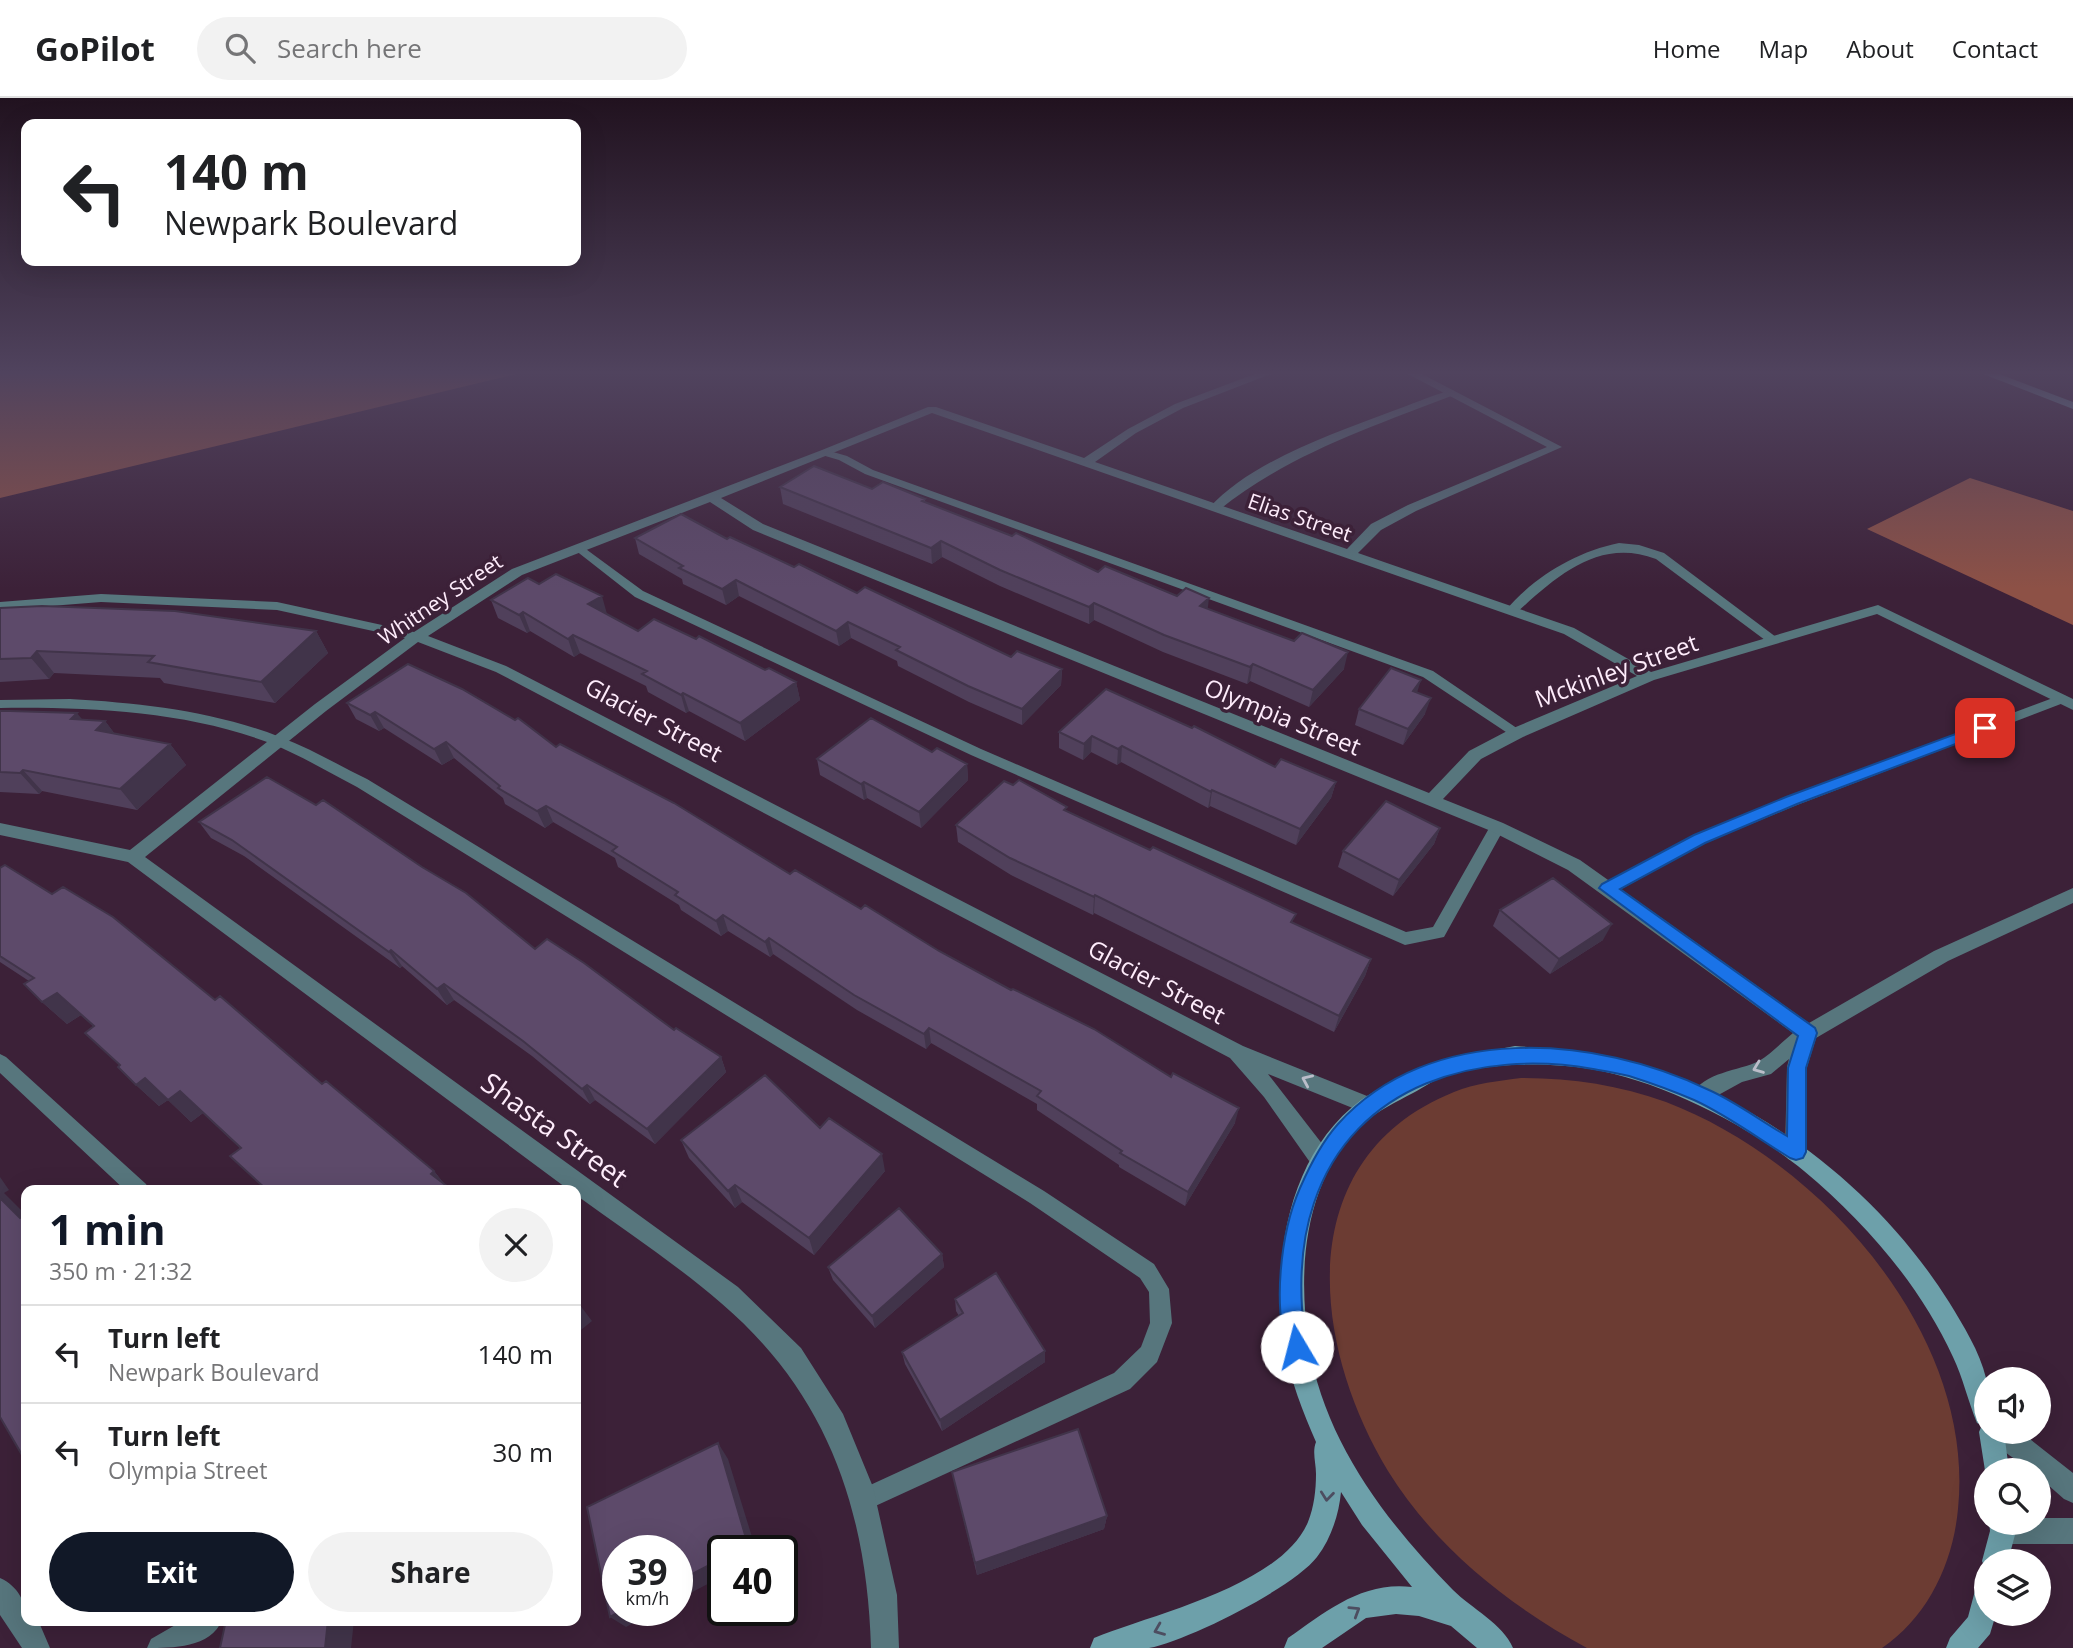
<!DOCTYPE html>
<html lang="en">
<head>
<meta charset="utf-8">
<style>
  body { margin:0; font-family:"Open Sans",sans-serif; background:#f2f2f2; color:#202124; height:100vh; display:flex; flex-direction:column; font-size:26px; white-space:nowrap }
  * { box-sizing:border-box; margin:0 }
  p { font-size:23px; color:#757577 }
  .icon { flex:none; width:38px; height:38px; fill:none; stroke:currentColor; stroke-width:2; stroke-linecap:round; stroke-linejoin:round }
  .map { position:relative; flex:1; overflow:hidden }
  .drawer { position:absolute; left:21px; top:1087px; width:560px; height:441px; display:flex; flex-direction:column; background:#fff; border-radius:14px; box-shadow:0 7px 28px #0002 }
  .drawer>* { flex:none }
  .hud { position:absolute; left:21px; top:21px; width:560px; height:147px; border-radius:14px; box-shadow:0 7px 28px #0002; background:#fff; color:#202124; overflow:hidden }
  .buttons { position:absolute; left:1974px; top:1269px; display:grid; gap:14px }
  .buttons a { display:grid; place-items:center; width:77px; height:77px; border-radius:50%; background:#fff; box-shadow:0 7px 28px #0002; font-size:35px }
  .speed { position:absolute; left:602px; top:1437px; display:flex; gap:14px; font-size:35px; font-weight:700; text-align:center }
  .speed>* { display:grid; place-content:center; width:91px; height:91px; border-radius:50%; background:#fff; box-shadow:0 7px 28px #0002; line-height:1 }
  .speed small { font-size:18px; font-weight:400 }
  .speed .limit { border:4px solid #111; border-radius:10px; background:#fff; color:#111 }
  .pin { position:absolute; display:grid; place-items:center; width:60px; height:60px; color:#fff; margin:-30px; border-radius:14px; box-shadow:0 4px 10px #0006 }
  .me { position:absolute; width:77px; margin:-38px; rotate:352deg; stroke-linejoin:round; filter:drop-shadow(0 0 5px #0008) }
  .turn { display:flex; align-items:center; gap:24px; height:147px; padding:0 28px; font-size:32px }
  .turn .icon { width:91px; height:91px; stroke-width:2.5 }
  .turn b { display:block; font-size:49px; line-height:60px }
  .round { display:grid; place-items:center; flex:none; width:74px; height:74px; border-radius:37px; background:#f2f2f2 }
  .overview { display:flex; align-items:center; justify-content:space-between; height:119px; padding:0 28px }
  h1 { font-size:42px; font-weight:700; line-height:52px; color:#111827 }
  .button { display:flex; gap:14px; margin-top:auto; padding:14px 28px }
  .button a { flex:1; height:80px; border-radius:42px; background:#111827; color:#fff; font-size:28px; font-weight:700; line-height:80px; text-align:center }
  .button a+a { background:#f2f2f2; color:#202124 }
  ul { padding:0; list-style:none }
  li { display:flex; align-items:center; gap:21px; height:98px; padding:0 28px; border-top:2px solid #e0e0e0 }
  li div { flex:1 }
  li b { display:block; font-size:26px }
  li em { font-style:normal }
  header { display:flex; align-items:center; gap:42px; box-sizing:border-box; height:98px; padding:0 35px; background:#fff; border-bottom:2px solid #e0e0e0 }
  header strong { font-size:33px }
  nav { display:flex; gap:38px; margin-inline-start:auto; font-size:24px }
  .search { width:490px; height:63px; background:#f2f2f2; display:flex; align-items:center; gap:18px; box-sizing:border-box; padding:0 24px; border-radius:38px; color:#757577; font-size:26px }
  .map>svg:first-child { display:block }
  .green { fill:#6c3c33 }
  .forest { fill:#8d5146 }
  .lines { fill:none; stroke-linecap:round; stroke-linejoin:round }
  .lane { fill:#57767d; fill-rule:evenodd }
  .street { fill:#57767d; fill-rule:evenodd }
  .secondary { fill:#6da0aa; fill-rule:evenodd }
  .wall { fill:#50405b }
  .shaded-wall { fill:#41344a }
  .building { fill:#5d4a6a; stroke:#41344a; stroke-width:2 }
  .oneway { stroke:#bbbdc9 }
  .oneway2 { stroke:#4d4d60 }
  .route { fill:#1a73e8; stroke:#114b97; stroke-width:2 }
  .labels { text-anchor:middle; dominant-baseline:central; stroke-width:7; stroke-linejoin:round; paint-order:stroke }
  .far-street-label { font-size:21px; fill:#feecfb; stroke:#3c2138 }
  .street-label { font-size:24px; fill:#feecfb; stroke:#3c2138 }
  .near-street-label { font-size:28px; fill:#feecfb; stroke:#3c2138 }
</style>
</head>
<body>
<header>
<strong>GoPilot</strong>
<div class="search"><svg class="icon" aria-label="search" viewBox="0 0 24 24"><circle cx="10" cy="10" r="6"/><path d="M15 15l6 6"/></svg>Search here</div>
<nav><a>Home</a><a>Map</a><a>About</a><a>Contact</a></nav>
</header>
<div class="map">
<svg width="2073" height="1550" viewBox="0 0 2073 1550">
  <rect width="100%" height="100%" fill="#3c2138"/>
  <path class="green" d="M1521,980c50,0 98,7 145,24 155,59 310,233 292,407 -5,54 -30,108 -76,139h-295c-79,-43 -151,-100 -199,-177 -77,-127 -98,-313 66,-379 21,-9 45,-11 67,-14z"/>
  <path class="forest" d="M5,274h520l-525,126v-125z
    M1970,380l103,33v114l-206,-96z"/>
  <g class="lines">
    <path class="lane" d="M1451,292l3,1v4c-83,32 -165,59 -235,115l-10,-2c43,-47 123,-74 181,-96 20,-7 40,-16 61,-22z
      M826,352l21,6 26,14 560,201 91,62 -7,5 -5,-2 -89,-59 -558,-203 -26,-14 -17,-5 -1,-2z
      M1619,445l20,2 25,8 116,87 -6,4 -5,-1 -113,-84c-58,-22 -100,18 -141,55l-4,1 -6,-4c29,-34 70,-59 114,-68z
      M579,446l64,47 338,158 425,183 27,-5 59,-104 5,-1 8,5 -61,110 -39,8 -434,-190 -336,-158 -60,-47 -2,-2z
      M2061,597l5,1 2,3 -2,3 -269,103 -92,38 -91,50h-12l-2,-4 2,-4 93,-50 92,-38z
      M70,601c71,4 143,12 210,38 30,11 58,28 87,42l677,412 110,73 15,25 3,34 -15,39 -27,27 -259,119 -8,4 -8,-4 -4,-8 4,-8 259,-119 27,-26 9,-24 -1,-31 -9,-14 -110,-75 -673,-416c-29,-15 -57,-32 -87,-44 -86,-32 -179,-36 -270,-35v-8z
      M0,956l6,3 140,127 3,6h-24l-125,-117z
      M184,1522h38c-11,28 -50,28 -75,28l4,-9z"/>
    <path class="street" d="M1260,274h16l-93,36 -47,25 -41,29 252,87 24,-25 37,-19 139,-58 -143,-75h14l144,75 -146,64 -35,19 -23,23 216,75 77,44 227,-67 195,94v11l-196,-96 -223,66 -131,57 -42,22 -38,40 60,24 77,37 229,163 125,-72 139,-63v15l-125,58 -132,77 -9,29v85l-3,7 -8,3 -8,-3 -3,-7 2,-85 2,-8 -18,15 -29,8 -40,22 -7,-3 -3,-6c11,-23 47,-24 67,-34 12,-7 23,-19 34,-28l-225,-163 -77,-39 -738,-301 -43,-28 -188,73 -94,61 78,30 737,380 134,54 3,6 -3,6 -7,3 -102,-41 62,80 3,7 -3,7 -8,3 -8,-3 -50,-71 -34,-39 -734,-386 -78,-30 -92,69 -181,146 593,430 63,61 42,66 30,73 24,108 2,53h-28c-4,-137 -43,-254 -150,-345 -45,-39 -97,-73 -145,-108v-5h-7l-441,-328 -128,-27v-12l130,27 185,-146 90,-66 -128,-28 -176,-8 -101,8v-8l101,-8 176,8 137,30 98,-63 310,-119 106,-43h8l148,51 44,-29 47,-25zM932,315l632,221 73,42 -126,53 -42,22 -40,42 -666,-269 -42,-26z
      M1986,1334h35l52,41v30l-9,-4 -25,-22v-7c-12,0 -48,-26 -53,-38z
      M2039,1420h34v26h-70l-9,-4 -4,-9 3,-9h46z
      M0,1480c18,8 26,24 26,42h12l12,28h-28l-22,-33z"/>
    <path class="secondary" d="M1978,274h16l79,30v7z
      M1515,948c55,4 109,9 161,30 112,46 208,123 273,226 14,23 31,50 37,76 3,17 0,37 0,54h18l5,38h-23v7l-7,-45 3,-7 -5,-2c-9,-22 -14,-45 -24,-66 -33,-72 -88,-135 -149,-186 -54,-45 -144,-91 -214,-102 -44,-7 -104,-7 -146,8 -11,3 -21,11 -31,16 -17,9 -34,17 -48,29 -61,56 -68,146 -56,223 15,96 78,178 144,245 18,18 50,34 60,58h-36l-26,-22 -32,-10 -23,-2 -30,4 -44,30h-38l4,-10c39,-27 74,-57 124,-51l-50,-62 -21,-33c-2,22 -10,47 -24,65 -24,31 -128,83 -168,91 -18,0 -40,0 -59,0l4,-10c59,-24 187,-52 214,-116 6,-15 8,-32 8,-48 0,-11 -4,-22 0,-32 -13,-30 -26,-62 -31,-95 -14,-85 2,-192 76,-247 16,-11 62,-36 81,-40 24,-6 49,-9 73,-14z
      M1989,1424h26l1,9 -8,30h-22v10l-4,-10 8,-30z
      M1986,1485v31h10l-6,20 -12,14h-32l4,-10 18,-21 8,-30z"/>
  </g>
  <path class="wall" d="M780,389l92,2 53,10v3l173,70 110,37 136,60 -35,38 -59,-26 -3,3 -84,-32 -69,-32 -5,4 -89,-38 -58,-29 -10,7 -149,-60z
    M635,440l92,1 284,118 51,12 -1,16 -39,40 -53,-23 -71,-36 -1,-5 -46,-23 -12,8 -100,-50 -13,9 -43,-21 -1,-5 -43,-25z
    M539,486l68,30 31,17 127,39 31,12 4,18 -55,41 -56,-30 -3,2 -38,-21 -2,-6 -66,-33 -6,4 -44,-26 -3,2 -29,-15 -7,-18z
    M0,510l316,23 12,22 -53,50 -111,-20 -4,-5 -106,-5 -5,6 -49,3z
    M1106,591l169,78 61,15 -5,16 -35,47 -86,-39 -2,2 -87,-46 -4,3 -26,-13 -8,8 -24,-12v-16z
    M347,605l209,44 234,127 71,35 78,42 296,172 -50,83 -66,-39v-2l-82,-55v-6l-106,-61 -5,6 -69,-39 -84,-56 -3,3 -42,-26 -7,5 -40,-26 -2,-5 -61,-38 -3,-9 -62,-36 -8,6 -40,-24 -2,-6 -49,-40 -12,7 -58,-37 -5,3 -23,-12z
    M1359,611l66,5 -22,31 -48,-20z
    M0,613l82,9 23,1 9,12 56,11 16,21 -49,45 -95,-19 -3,3 -39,-2z
    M932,654l35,12 1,16 -47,48 -54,-30 -3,2 -44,-25 -3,-16z
    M1067,713l227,112 77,36 -6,17 -31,56 -240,-119 -1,2 -82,-40 -53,-33 -2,-17z
    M199,724l336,127 186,108 5,15 -71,72 -60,-44 -5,4 -58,-48 -78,-56 -7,5 -45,-39 -2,2 -156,-112 -33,-18z
    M1440,730l-6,16 -41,52 -55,-29 5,-16z
    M0,770l215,132 219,171 11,14 -205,-37 -37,-35 -12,9 -23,-22 -9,6 -23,-21 -16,-20 -35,-32 9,-6 -13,-12 -14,9 -25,-22 -13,-21 -29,-19z
    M1500,812l103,30 -53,34 -57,-48z
    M820,1030l65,43 -71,84 -72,-53 -7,6 -46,-50 -8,-18z
    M942,1156l2,13 -69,61 -42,-48 -5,-13z
    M955,1201l90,52v11l-103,69 -37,-67 -3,-12 57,-36 -3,-5z
    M952,1374l155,44 -3,13 -127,46z"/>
  <path class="shaded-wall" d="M941,443l1,16 -10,7 -1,-16z
    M736,482l3,16 -13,9 -4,-16z
    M602,498l5,18 -13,8 -6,-18z
    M1209,500l-2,17 -7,-9z
    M1094,505v17l-5,4v-17z
    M523,514l7,19 -3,2 -8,-18z
    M848,524l3,16 -12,8 -3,-15z
    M316,533l12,22 -53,50 -14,-21z
    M573,537l7,18 -6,4 -6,-18z
    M37,553l17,22 -5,6 -18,-21z
    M1348,554l-4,17 -35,38 4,-17z
    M1253,566l-3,17 -3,3 3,-17z
    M1062,571l-1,16 -39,40v-16z
    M1421,582l-5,16 -3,-5z
    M796,584l4,18 -55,41 -5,-18z
    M683,595l6,18 -3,2 -5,-18z
    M1431,600l-6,16 -22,31 5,-16z
    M375,614l9,16 -5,3 -9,-16z
    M77,615l17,21 -23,-15z
    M105,623l16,21 -25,-12z
    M1092,638l-1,16 -8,8 1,-16z
    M446,644l8,16 -12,7 -8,-16z
    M170,646l16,21 -49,45 -17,-21z
    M1122,648l-1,16 -4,3 1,-16z
    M967,666l1,16 -47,48 -2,-16z
    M23,672l19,21 -3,3 -19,-21z
    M864,684l3,16 -3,2 -3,-16z
    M1336,684l-5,16 -35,47 4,-16z
    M1212,692l-2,16 -2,2 3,-16z
    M546,708l7,16 -8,6 -8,-17z
    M1440,730l-6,16 -41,52 6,-16z
    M1095,797l-1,18 -1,2 1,-18z
    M723,817l5,16 -7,5 -5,-15z
    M1612,826l-9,16 -53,34 9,-15z
    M769,840l4,16 -3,3 -5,-15z
    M391,852l11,16 -2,2 -11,-16z
    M1371,861l-6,17 -31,56 5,-16z
    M444,886l10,16 -7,5 -10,-16z
    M57,895l24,22 -14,9 -25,-22z
    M929,930l2,15 -5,6 -2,-15z
    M721,959l5,15 -71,72 -8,-15z
    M145,980l23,22 -9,6 -23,-21z
    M587,987l8,15 -5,4 -8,-15z
    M180,993l23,22 -12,9 -23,-22z
    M1239,1010l-4,15 -50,83 3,-14z
    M882,1056l3,17 -71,84 -5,-17z
    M434,1073l15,19 -18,-16z
    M0,1079l9,13 -5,3 22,22 -6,3 -20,-20z
    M735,1087l7,17 -7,6 -7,-17z
    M942,1156l2,13 -69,61 -3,-12z
    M576,1202l16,21 -16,13z
    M1045,1253v11l-103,69 -2,-11z
    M718,1345l10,16 28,91h-18z
    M1107,1418l-3,13 -127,46 -2,-12z
    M723,1460v18l-46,24v-18z
    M623,1512h35l-32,17 -16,-10z
    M328,1522h26l-3,28h-26z"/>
  <path class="building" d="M814,368l58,23 11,-7 42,17 -3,2 90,35 4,-3 82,39 7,-6 72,30 9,-8 23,10 -9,8 94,35 8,-8 46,19 -35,38 -60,-26 -3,3 -86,-32 -70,-32 -5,4 -89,-37 -59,-29 -10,7 -151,-61z
    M681,416l46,25 3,-2 64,30 5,-3 58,29 8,-6 146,70 6,-6 45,18 -40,40 -54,-23 -72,-36 4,-3 -52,-25 -12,9 -100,-51 -14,9 -43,-21 4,-2 -48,-28z
    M556,476l46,22 -14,8 50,27 16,-12 42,20 3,-3 66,34 4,-2 27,14 -56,41 -57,-30 -2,2 -39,-21 5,-3 -74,-36 -5,4 -45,-27 -4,3 -28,-15 37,-22 11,6z
    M42,508l133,5 141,20 -55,51 -113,-20 6,-6 -117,-5 -6,7 -31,1v-51z
    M408,566l54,25 53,31 3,-2 38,29 4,-3 114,59 116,71 5,-4 66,39 4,-4 74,46 72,39 2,-1 81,40 77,48 2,-4 66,35 -51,84 -68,-39 2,-2 -85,-55 4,-5 -112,-63 -5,6 -70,-39 -85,-57 -4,4 -42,-27 -7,6 -41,-26 3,-3 -66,-41 5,-4 -71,-41 -9,5 -39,-23 2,-2 -54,-44 -12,7 -59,-37 -5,3 -23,-12z
    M1391,570l30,12 -8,11 18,7 -23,31 -49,-20z
    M1106,591l86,39 2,-2 81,41 6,-8 55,23 -36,47 -88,-39 -1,2 -89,-46 -4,3 -26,-13 -8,8 -25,-12z
    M0,613h10l67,2 -6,6 34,2 -9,9 74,14 -50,45 -97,-19 -3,3 -20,-1z
    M871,620l61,34 5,-4 30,16 -48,48 -55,-30 -3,2 -44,-25z
    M267,679l49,28 7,-5 99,67 44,26 69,56 12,-10 37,24 90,67 2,-2 45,29 -74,72 -60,-44 -5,4 -59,-48 -79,-57 -7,5 -46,-39 -2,2 -157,-112 -33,-18z
    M1019,682l48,27 -3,3 86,40 3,-3 143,67 -5,8 80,37 -32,57 -244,-121 -1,2 -84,-39 -54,-33 48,-44 9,4z
    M1386,703l54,27 -41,52 -56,-29z
    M5,767l47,29 11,-7 50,30 102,83 5,-4 102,88 4,-3 108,90 -3,3 21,16h-185l-37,-34 11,-8 -61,-57 -12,9 -23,-22 -9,7 -18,-18 2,-2 -35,-32 9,-7 -37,-33 -15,9 -18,-18 10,-6 -34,-22v-88z
    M1553,780l59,46 -53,35 -59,-49z
    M765,977l55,53 9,-10 53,36 -73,84 -74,-53 -7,6 -47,-51z
    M0,1100l20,20 6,-4v245l-1,1 -25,-43z
    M899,1110l43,46 -70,62 -44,-49z
    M996,1175l49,78 -105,69 -38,-68 61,-39 -8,-14z
    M1078,1331l29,87 -132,47 -23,-91z
    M718,1345l30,102 -10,5h-15v8l-46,24v-32h-59v60h5l-13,7 -23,-110z
    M226,1522h102l-3,28h-105z"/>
  <defs><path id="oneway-chevron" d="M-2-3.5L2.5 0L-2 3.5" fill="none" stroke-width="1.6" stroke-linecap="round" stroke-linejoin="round" transform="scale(1.75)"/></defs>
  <g class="oneway">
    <use href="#oneway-chevron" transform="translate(1758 970) rotate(159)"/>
    <use href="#oneway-chevron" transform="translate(1307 982) rotate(-156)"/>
  </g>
  <g class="oneway2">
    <use href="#oneway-chevron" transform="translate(1327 1398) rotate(96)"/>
    <use href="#oneway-chevron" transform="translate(1355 1513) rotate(-32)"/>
    <use href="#oneway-chevron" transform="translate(1159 1532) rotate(158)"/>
  </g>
  <linearGradient id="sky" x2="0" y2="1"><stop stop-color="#21121f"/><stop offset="0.56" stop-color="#50435e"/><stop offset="1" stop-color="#50435e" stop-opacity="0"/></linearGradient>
  <rect width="2073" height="491" fill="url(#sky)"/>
  <path class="route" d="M1985,625l7,5 -2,3 -193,73 -92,39 -85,46 195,139 2,5 -11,35v84l-3,6 -7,2 -6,-2c-31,-19 -63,-43 -96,-58 -21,-9 -43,-17 -65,-24 -11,-3 -24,-5 -36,-7 -113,-20 -239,14 -279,134 -11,32 -14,71 -12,105 1,15 9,32 3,46l-8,4 -7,-4c-19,-44 -9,-123 10,-166 10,-23 21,-45 38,-64 92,-102 257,-89 371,-34 27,12 52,31 78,46l1,-68 10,-32 -199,-148 3,-4 92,-49 92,-38z"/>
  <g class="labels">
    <g class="far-street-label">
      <text transform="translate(1300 419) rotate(19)">Elias Street</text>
      <text transform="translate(440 501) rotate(-34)">Whitney Street</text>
    </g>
    <g class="street-label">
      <text transform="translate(1616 572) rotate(-20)">Mckinley Street</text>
      <text transform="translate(1283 618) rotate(22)">Olympia Street</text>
      <text transform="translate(654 621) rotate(28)">Glacier Street</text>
      <text transform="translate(1157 883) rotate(28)">Glacier Street</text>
    </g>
    <g class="near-street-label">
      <text transform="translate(555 1031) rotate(36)">Shasta Street</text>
    </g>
  </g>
</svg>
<div class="buttons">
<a><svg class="icon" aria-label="sound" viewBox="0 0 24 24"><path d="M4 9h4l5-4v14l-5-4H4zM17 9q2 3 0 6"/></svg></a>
<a><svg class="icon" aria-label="search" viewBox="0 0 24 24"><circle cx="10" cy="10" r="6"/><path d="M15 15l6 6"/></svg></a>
<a><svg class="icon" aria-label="layers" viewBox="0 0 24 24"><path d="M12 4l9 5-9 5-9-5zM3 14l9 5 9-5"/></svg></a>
</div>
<div class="speed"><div>39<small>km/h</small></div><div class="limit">40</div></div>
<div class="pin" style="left:1985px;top:630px;background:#d93025"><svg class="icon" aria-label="arrive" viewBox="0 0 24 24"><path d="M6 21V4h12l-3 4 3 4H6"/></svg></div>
<svg class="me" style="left:1297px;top:1249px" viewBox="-20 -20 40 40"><circle r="19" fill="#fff"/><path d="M0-13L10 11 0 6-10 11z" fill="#1a73e8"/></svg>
<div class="hud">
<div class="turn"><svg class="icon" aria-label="left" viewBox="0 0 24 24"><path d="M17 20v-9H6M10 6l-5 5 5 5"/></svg><div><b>140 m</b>Newpark Boulevard</div></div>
</div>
<section class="drawer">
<div class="overview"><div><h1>1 min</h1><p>350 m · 21:32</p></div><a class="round"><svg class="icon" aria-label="close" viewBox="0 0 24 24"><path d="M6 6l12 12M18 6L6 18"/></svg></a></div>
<ul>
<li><svg class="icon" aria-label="left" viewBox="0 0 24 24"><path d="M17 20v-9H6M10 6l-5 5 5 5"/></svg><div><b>Turn left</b><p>Newpark Boulevard</p></div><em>140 m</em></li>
<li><svg class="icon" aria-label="left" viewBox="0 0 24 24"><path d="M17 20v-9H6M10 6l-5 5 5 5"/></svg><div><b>Turn left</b><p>Olympia Street</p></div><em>30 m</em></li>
</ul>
<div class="button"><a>Exit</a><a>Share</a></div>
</section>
</div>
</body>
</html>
